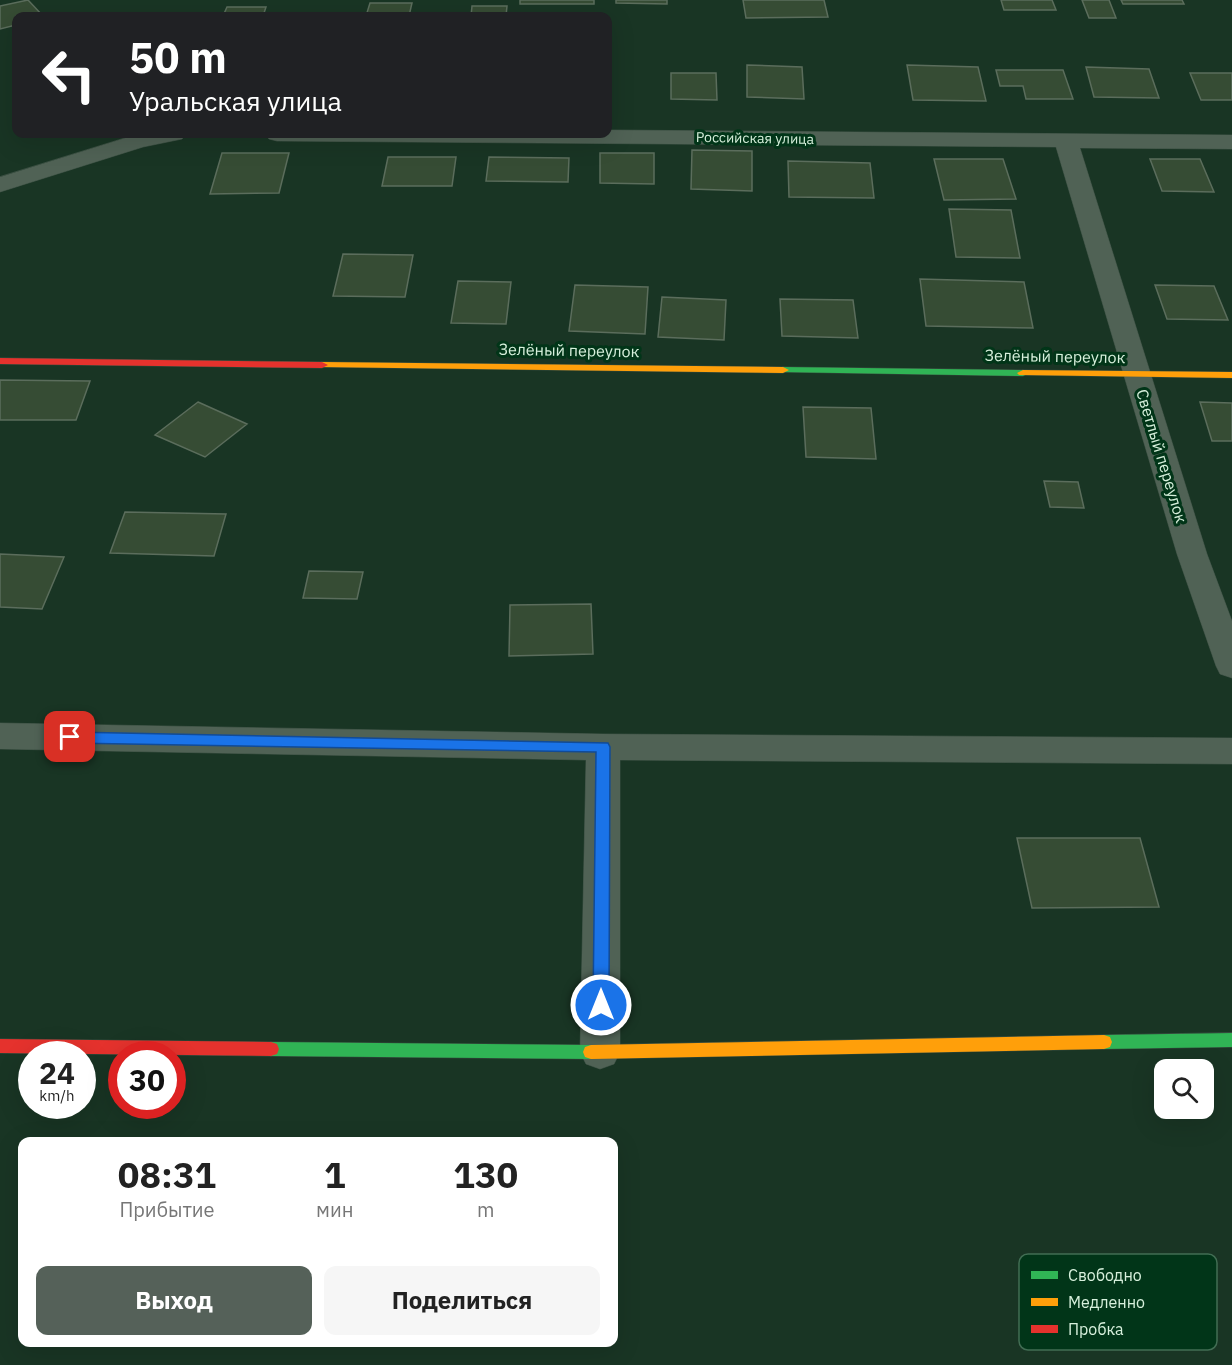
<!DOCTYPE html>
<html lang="ru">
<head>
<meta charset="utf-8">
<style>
  body { margin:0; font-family:"IBM Plex Sans",sans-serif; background:#f6f6f6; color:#222; height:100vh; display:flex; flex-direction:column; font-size:22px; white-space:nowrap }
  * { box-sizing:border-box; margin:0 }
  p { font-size:20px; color:#767676 }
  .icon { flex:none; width:33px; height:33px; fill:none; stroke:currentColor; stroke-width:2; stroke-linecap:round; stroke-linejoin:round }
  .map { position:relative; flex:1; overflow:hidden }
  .sheet { position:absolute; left:18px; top:1137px; width:600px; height:210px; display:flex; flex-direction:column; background:#fff; border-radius:12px; box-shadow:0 6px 24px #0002 }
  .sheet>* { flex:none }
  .hud { position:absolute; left:12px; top:12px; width:600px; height:126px; border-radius:12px; box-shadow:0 6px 24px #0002; background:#202124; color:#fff; overflow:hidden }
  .tools { position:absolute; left:1154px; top:1059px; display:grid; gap:12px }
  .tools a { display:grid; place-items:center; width:60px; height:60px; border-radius:12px; background:#fff; box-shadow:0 6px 24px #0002; font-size:30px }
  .speed { position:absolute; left:18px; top:1041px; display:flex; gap:12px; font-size:30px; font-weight:700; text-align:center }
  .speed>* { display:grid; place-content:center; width:78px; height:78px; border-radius:50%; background:#fff; box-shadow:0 6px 24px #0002; line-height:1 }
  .speed small { font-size:15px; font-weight:400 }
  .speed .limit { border:9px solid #d22; background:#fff; color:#111 }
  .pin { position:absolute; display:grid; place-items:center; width:51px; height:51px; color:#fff; margin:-26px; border-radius:12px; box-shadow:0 3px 9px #0006 }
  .me { position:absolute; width:66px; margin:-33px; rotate:0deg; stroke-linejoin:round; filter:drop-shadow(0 0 4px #0008) }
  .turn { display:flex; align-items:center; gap:21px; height:126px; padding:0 18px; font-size:27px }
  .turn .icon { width:78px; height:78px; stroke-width:2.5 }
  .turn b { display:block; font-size:42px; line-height:51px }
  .eta { display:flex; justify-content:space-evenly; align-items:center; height:102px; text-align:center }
  .eta b { font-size:36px; font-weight:700; line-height:42px }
  .cta { display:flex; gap:12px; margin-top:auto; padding:12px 18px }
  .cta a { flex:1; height:69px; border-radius:12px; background:#556159; color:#fff; font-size:24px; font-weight:700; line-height:69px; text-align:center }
  .cta a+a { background:#f6f6f6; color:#222 }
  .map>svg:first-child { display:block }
  .building { fill:#364c34; stroke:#5b6d5c; stroke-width:1.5 }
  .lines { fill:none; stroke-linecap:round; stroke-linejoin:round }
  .street-casing { stroke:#394e41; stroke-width:1 }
  .fast-casing { stroke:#394e41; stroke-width:1 }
  .slow-casing { stroke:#394e41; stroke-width:1 }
  .jam-casing { stroke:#394e41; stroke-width:1 }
  .street { fill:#506255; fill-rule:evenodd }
  .fast { fill:#30b455; fill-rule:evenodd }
  .slow { fill:#ff9f0a; fill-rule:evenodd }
  .jam { fill:#e5322d; fill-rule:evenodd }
  .route { fill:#1a73e8; stroke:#114b97; stroke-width:1.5 }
  .labels { text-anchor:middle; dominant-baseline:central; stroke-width:6; stroke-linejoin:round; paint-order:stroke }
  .far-street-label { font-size:14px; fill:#d7f0dc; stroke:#013518 }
  .street-label { font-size:16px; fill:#d7f0dc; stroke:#013518 }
  .key { fill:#013518; stroke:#416d53; stroke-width:1.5 }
  .key-label { font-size:16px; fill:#d7f0dc }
</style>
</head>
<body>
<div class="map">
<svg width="1232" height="1365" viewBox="0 0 1232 1365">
  <rect width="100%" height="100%" fill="#193524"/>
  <path class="building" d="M28,0l15,16h-27v9l-16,4v-23z
    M520,0h74v4h-74z
    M616,0h51v4l-51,-1z
    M743,0h81l4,17 -82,1z
    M1001,0h51l4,10h-52z
    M1082,0h27l7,18h-27z
    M1121,0h61l2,4h-61z
    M370,3h42l-3,13h-43z
    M472,6h35l-1,10h-35z
    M227,7h39l-3,9h-40z
    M747,65l55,2 2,32 -57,-2z
    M907,65l71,2 8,34 -73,-1z
    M1086,67l63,2 10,29 -65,-1z
    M996,70h67l10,29h-47l-3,-13h-23z
    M671,73h45l1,27 -46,-1z
    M1190,73h42v27h-31z
    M692,150l60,1v40l-61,-2z
    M222,153h67l-10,40 -69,1z
    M600,153h54v31l-54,-1z
    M388,157h68l-4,29h-70z
    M489,157l80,1 -1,24 -82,-1z
    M934,159h69l13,40 -72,1z
    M1150,159h50l14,33 -52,-1z
    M788,161l82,2 4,35 -85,-1z
    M949,209l62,1 9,48 -64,-1z
    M343,254l70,1 -8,42 -72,-1z
    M920,279l104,3 9,46 -107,-2z
    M458,281l53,1 -5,42 -55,-1z
    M575,285l73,2 -3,47 -76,-3z
    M1155,285l59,1 14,34 -61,-1z
    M662,297l64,3 -2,40 -66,-3z
    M780,299l73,1 5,38 -76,-2z
    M0,380l90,1 -14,39h-76z
    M198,402l49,22 -42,33 -50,-22z
    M1200,402l32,1v38h-20z
    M803,407l68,1 5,51 -70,-2z
    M1044,481l34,1 6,26 -34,-1z
    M125,512l101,2 -12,42 -104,-3z
    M0,554l64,3 -22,52 -42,-2z
    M309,571l54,1 -6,27 -54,-1z
    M591,604l2,50 -84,2 1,-51z
    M1017,838h123l19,69 -127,1z"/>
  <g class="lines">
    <g class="street-casing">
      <path id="street" d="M608,130l624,5v14l-152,-1 127,406 25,67v57l-12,-4 -4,-8 -39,-112 -121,-407 -779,-6 -8,-2 -4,-5h343z
        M138,134h48l-4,5 -39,8 -143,45v-15z
        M0,723l603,11 629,4v26l-612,-4v292l-6,12 -14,5 -14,-5 -6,-12 6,-292 -586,-11z"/>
    </g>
    <g class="fast-casing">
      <path id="fast" d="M783,367l240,3 6,3 -6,3 -244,-4 -2,-2z
        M1232,1033v14l-128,2 -6,-2 -2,-5 2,-5 6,-2z
        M271,1042l320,3 6,2 2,5 -2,5 -6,2 -320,-3 -6,-2 -2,-5 2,-5z"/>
    </g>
    <g class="slow-casing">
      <path id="slow" d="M322,362l461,5 6,3 -6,3 -465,-6 -2,-2z
        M1023,370l209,2v6l-213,-3 -2,-2z
        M1104,1035l6,2 2,5 -2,5 -6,2 -513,10 -6,-2 -2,-5 2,-5 6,-2z"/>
    </g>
    <g class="jam-casing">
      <path id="jam" d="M0,358l322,4 6,3 -6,3 -322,-4z
        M0,1039l271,3 6,2 2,5 -2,5 -6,2 -271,-3z"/>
    </g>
    <use href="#street" class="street"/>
    <use href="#fast" class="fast"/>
    <use href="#slow" class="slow"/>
    <use href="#jam" class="jam"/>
  </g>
  <path class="route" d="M70,732l538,11 2,4 -1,258 -3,5 -5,2 -6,-2 -2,-5 3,-253 -526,-9 -7,-6z"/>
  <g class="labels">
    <g class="far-street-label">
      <text transform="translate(755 138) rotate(1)">Российская улица</text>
    </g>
    <g class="street-label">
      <text transform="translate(569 350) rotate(1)">Зелёный переулок</text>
      <text transform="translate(1055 356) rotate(1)">Зелёный переулок</text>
      <text transform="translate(1162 456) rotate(73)">Светлый переулок</text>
    </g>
  </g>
  <rect x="1019" y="1254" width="198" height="96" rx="9" class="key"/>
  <rect x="1031" y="1271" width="27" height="8" fill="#30b455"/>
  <rect x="1031" y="1298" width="27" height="8" fill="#ff9f0a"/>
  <rect x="1031" y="1325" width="27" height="8" fill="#e5322d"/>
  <g class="key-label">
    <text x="1068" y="1281">Свободно</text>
    <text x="1068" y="1308">Медленно</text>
    <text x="1068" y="1335">Пробка</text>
  </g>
</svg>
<div class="tools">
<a><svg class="icon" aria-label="search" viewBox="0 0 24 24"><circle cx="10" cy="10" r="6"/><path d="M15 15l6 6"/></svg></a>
</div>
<div class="speed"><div>24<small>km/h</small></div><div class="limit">30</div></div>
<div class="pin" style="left:70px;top:737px;background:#d93025"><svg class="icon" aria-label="arrive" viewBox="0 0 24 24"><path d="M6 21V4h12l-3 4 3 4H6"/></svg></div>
<svg class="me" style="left:601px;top:1005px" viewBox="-20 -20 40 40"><circle r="17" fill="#1a73e8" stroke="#fff" stroke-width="3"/><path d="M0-11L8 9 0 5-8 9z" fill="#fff"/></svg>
<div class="hud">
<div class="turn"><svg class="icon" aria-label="left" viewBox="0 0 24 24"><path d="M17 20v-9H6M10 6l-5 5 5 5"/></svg><div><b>50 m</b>Уральская улица</div></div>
</div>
<section class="sheet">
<div class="eta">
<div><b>08:31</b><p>Прибытие</p></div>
<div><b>1</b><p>мин</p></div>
<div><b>130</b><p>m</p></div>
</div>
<div class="cta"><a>Выход</a><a>Поделиться</a></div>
</section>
</div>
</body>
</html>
